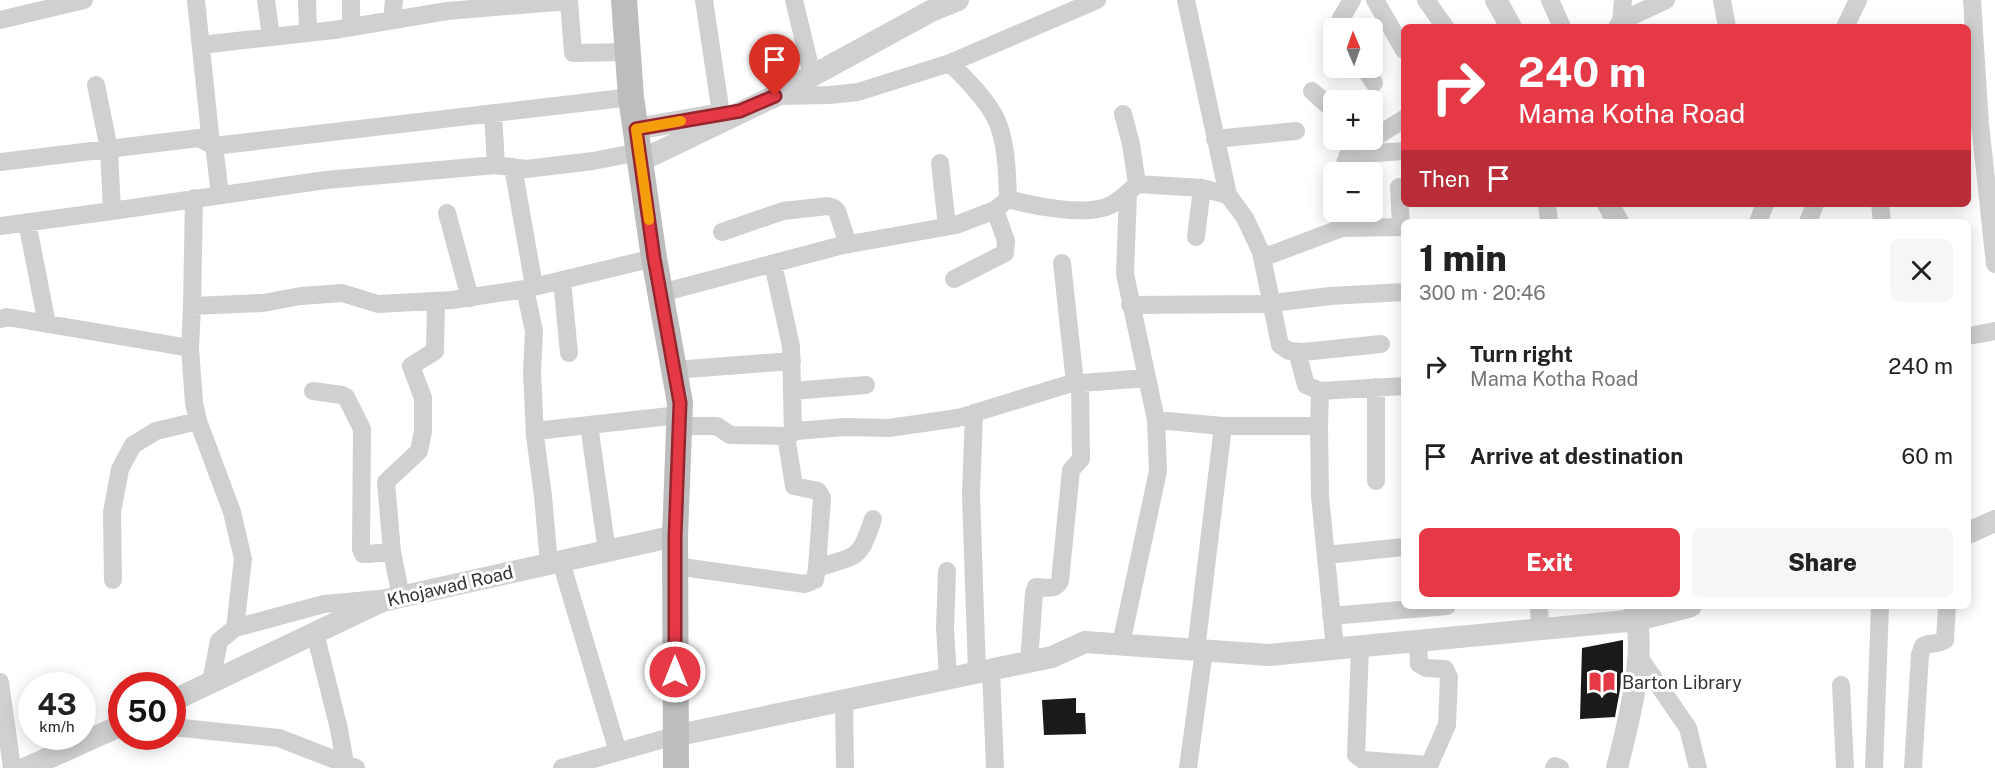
<!DOCTYPE html>
<html lang="en">
<head>
<meta charset="utf-8">
<style>
  body { margin:0; font-family:"Public Sans",sans-serif; background:#f6f6f6; color:#222; height:100vh; display:flex; flex-direction:column; font-size:22px; white-space:nowrap }
  * { box-sizing:border-box; margin:0 }
  p { font-size:20px; color:#767676 }
  .icon { flex:none; width:33px; height:33px; fill:none; stroke:currentColor; stroke-width:2; stroke-linecap:round; stroke-linejoin:round }
  .map { position:relative; flex:1; overflow:hidden }
  .details { position:absolute; left:1401px; top:219px; width:570px; height:390px; display:flex; flex-direction:column; background:#fff; border-radius:9px; box-shadow:0 3px 15px #0003 }
  .details>* { flex:none }
  .banner { position:absolute; left:1401px; top:24px; width:570px; height:183px; border-radius:9px; box-shadow:0 3px 15px #0003; background:#e63946; color:#fff; overflow:hidden }
  .needle { width:39px; rotate:358deg }
  .buttons { position:absolute; left:1323px; top:18px; display:grid; gap:12px }
  .buttons a { display:grid; place-items:center; width:60px; height:60px; border-radius:9px; background:#fff; box-shadow:0 3px 15px #0003; font-size:30px }
  .speed { position:absolute; left:18px; top:672px; display:flex; gap:12px; font-size:30px; font-weight:700; text-align:center }
  .speed>* { display:grid; place-content:center; width:78px; height:78px; border-radius:50%; background:#fff; box-shadow:0 3px 15px #0003; line-height:1 }
  .speed small { font-size:15px; font-weight:400 }
  .speed .limit { border:9px solid #d22; background:#fff; color:#111 }
  .pin { position:absolute; display:grid; place-items:center; width:51px; height:51px; color:#fff; margin:-62px -26px; border-radius:50% 50% 50% 0; rotate:-45deg; box-shadow:0 0 6px #0007 }
  .pin .icon { rotate:45deg }
  .me { position:absolute; width:66px; margin:-33px; rotate:0deg; stroke-linejoin:round; filter:drop-shadow(0 0 4px #0008) }
  .turn { display:flex; align-items:center; gap:21px; height:126px; padding:0 18px; font-size:27px }
  .turn .icon { width:78px; height:78px; stroke-width:2.5 }
  .turn b { display:block; font-size:42px; line-height:51px }
  .then { display:flex; align-items:center; height:57px; padding:0 18px; background:#0003; gap:12px; font-size:22px }
  .round { display:grid; place-items:center; flex:none; width:63px; height:63px; border-radius:9px; background:#f6f6f6 }
  .summary { display:flex; align-items:center; justify-content:space-between; height:102px; padding:0 18px }
  h1 { font-size:36px; font-weight:800; line-height:45px }
  .primary-button { display:flex; gap:12px; margin-top:auto; padding:12px 18px }
  .primary-button a { flex:1; height:69px; border-radius:9px; background:#e63946; color:#fff; font-size:24px; font-weight:800; line-height:69px; text-align:center }
  .primary-button a+a { background:#f6f6f6; color:#222 }
  ul { padding:0; list-style:none }
  li { display:flex; align-items:center; gap:18px; height:90px; padding:0 18px }
  li div { flex:1 }
  li b { display:block; font-size:22px }
  li em { font-style:normal }
  .map>svg:first-child { display:block }
  .building { fill:#1a1a1a }
  .lines { fill:none; stroke-linecap:round; stroke-linejoin:round }
  .minor { stroke:#d0d0d0; stroke-width:18 }
  .tertiary { stroke:#d0d0d0; stroke-width:22 }
  .secondary { stroke:#bdbdbd; stroke-width:26 }
  .route-casing { stroke:#96252e; stroke-width:15 }
  .route { stroke:#e63946; stroke-width:10 }
  .slow { stroke:#f59e0b; stroke-width:10 }
  .labels { text-anchor:middle; dominant-baseline:central; stroke-width:6; stroke-linejoin:round; paint-order:stroke }
  .street-label { font-size:18px; fill:#333; stroke:#fff }
  .poi-label { font-size:18px; fill:#333; stroke:#fff; text-anchor:start }
</style>
</head>
<body>
<div class="map">
<svg width="1995" height="768" viewBox="0 0 1995 768">
  <rect width="100%" height="100%" fill="#fff"/>
  <path class="building" d="M1623,640v33l-8,44 -35,2 2,-71z
    M1076,698v15h9l1,21 -42,1 -2,-35z"/>
  <g class="lines">
    <path class="minor" d="M196,0l15,144
      M266,0l5,37
      M307,0l1,32
      M351,0v27
      M704,0l17,114
      M794,0l18,75
      M1186,0l42,195
      M1375,0l29,50
      M1426,0l19,27
      M1550,0l12,27
      M1722,0l5,27
      M1972,0l8,124 15,140
      M0,20l84,-20
      M392,20l2,-20
      M1621,21l2,-21
      M1617,27l4,-6 45,-21
      M1845,27l13,-27
      M1340,28v-8l12,-20
      M201,45l133,-15 113,-19 122,-10 4,52 55,-1
      M950,63l147,-63
      M1364,68l10,15
      M96,85l13,64 3,62 214,-31 170,-15 30,4 67,-8 46,-9
      M1312,91l22,20
      M493,113l3,52
      M1123,114l8,30 6,40
      M1215,139l81,-8
      M1372,139l32,-20
      M214,146l6,48
      M1348,155l56,-4
      M0,162l199,-24 15,8 417,-49
      M940,163l7,63
      M513,167l21,119
      M1344,172c0,-20 12,-22 28,-32
      M1399,187l2,40
      M1008,199c25,7 79,18 103,6 9,-5 18,-13 26,-21l65,4 26,7 17,23 16,34 19,93 9,6 14,1 78,-8
      M1547,204l2,18
      M1880,204l2,18
      M447,213l23,85
      M27,222l20,102
      M1758,222l7,-18
      M1808,222l7,-18
      M0,226l112,-15
      M722,232l61,-21 45,-5 6,2 3,3 11,33
      M1196,237l6,-49
      M1262,258l80,-30 62,-1
      M1062,263l13,120
      M773,264l18,82 2,87
      M954,279l51,-26 1,-12 -11,-31
      M562,280l7,73
      M525,289l9,42 -2,41 3,64 8,60 6,68
      M661,293l178,-47 117,-21 39,-15 13,-11c-1,-27 -1,-53 -11,-78 -9,-20 -31,-42 -47,-58l-92,29 -28,3 -53,1
      M1130,305l134,-1 66,-8 74,-4
      M192,306l2,-108
      M0,319l7,-2 183,31 4,55 4,18 34,91 11,47 -8,69
      M1968,336l27,-5
      M190,348l2,-42 71,-3 38,-7 41,-3 36,11 74,-4 73,-11 129,-31
      M1297,352l9,33 14,6
      M674,370l118,-9
      M1376,387v94
      M313,391l29,4 4,2 16,32 -1,120 2,5h4l25,-2
      M792,391l74,-6
      M974,413l-3,81 6,178
      M1156,420l67,6 -27,224
      M589,425l18,126
      M678,426h39l13,9 56,1 10,-5 49,-4 44,1 69,-10 111,-34 78,-6
      M1223,426h96l1,70 15,153
      M1319,426l1,-35 84,-5
      M535,431l144,-16
      M1326,555l78,-8
      M561,562l57,190
      M675,566l130,18 10,-4 2,-12 5,-70 -4,-7 -24,-5 -8,-50
      M817,568c41,-13 42,-7 56,-49
      M947,571l-2,57 3,50
      M113,580l-1,-68 8,-43 13,-24 23,-14 42,-10
      M1539,606l1,23
      M1331,616l116,-10
      M315,633l24,96 6,35
      M1418,641l1,23 7,4 19,1 4,8 -2,48 -19,43
      M1121,644l37,-173 -2,-51 -31,-146 3,-81
      M1360,647l-4,108 7,5 65,5
      M1637,654l51,74 10,40
      M1029,662l5,-69 2,-6c10,0 19,4 24,-6l11,-111 10,-11 -1,-76
      M991,670l4,98
      M0,682l12,86
      M211,682l8,-41 16,-13 89,-24 77,-7 -9,-45 -6,-70 33,-31 4,-20v-33l-12,-32 24,-15 1,-50
      M1841,685l4,83
      M844,700l1,68
      M172,727l107,11 77,30
      M562,768l112,-32
      M1188,768l16,-118
      M1554,768l1,-2 5,2
      M1874,768l6,-162
      M1913,768l7,-113 3,-9c7,-4 15,-1 22,-6l2,-34"/>
    <path class="tertiary" d="M1496,0l15,27
      M636,129l79,-14
      M640,161l135,-65 156,-85 27,-11
      M1608,204l10,18
      M1968,533l27,-12
      M172,701l210,-100 293,-65
      M674,736l378,-79 33,-15 184,13 369,-35 53,-14
      M26,768l96,-43
      M1617,768c11,-45 31,-116 17,-161"/>
    <path class="secondary" d="M624,0l7,97 9,64 14,97 26,145 -5,133 1,232"/>
  </g>
  <g class="lines">
    <g class="route-casing">
      <path id="route" d="M675,672v-135l5,-134 -26,-145 -18,-129 104,-18 35,-15"/>
    </g>
    <use href="#route" class="route"/>
    <path class="slow" d="M649,220l-13,-91 45,-8"/>
  </g>
  <defs>
    <g id="library-bare" transform="scale(2.07)"><path d="M-6-4Q-3-5.5-.7-3.5V5Q-3 3-6 4ZM6-4Q3-5.5 .7-3.5V5Q3 3 6 4Z" fill="#e63946" stroke="#fff" stroke-width="2.5" paint-order="stroke"/></g>
  </defs>
  <g fill-rule="evenodd">
    <use href="#library-bare" x="1602" y="682"/>
  </g>
  <g class="labels">
    <g class="street-label">
      <text transform="translate(450 586) rotate(-13)">Khojawad Road</text>
    </g>
    <g class="poi-label">
      <text x="1622" y="682">Barton Library</text>
    </g>
  </g>
</svg>
<div class="buttons">
<a><svg class="needle" viewBox="-14 -14 28 28"><path d="M0-13l5 13h-10z" fill="#e53935"/><path d="M0 13l5-13h-10z" fill="#767676"/></svg></a>
<a>+</a>
<a>−</a>
</div>
<div class="speed"><div>43<small>km/h</small></div><div class="limit">50</div></div>
<div class="pin" style="left:775px;top:96px;background:#d93025"><svg class="icon" aria-label="arrive" viewBox="0 0 24 24"><path d="M6 21V4h12l-3 4 3 4H6"/></svg></div>
<svg class="me" style="left:675px;top:672px" viewBox="-20 -20 40 40"><circle r="17" fill="#e63946" stroke="#fff" stroke-width="3"/><path d="M0-11L8 9 0 5-8 9z" fill="#fff"/></svg>
<div class="banner">
<div class="turn"><svg class="icon" aria-label="right" viewBox="0 0 24 24"><path d="M7 20v-9h11M14 6l5 5-5 5"/></svg><div><b>240 m</b>Mama Kotha Road</div></div>
<div class="then">Then<svg class="icon" aria-label="arrive" viewBox="0 0 24 24"><path d="M6 21V4h12l-3 4 3 4H6"/></svg></div>
</div>
<section class="details">
<div class="summary"><div><h1>1 min</h1><p>300 m · 20:46</p></div><a class="round"><svg class="icon" aria-label="close" viewBox="0 0 24 24"><path d="M6 6l12 12M18 6L6 18"/></svg></a></div>
<ul>
<li><svg class="icon" aria-label="right" viewBox="0 0 24 24"><path d="M7 20v-9h11M14 6l5 5-5 5"/></svg><div><b>Turn right</b><p>Mama Kotha Road</p></div><em>240 m</em></li>
<li><svg class="icon" aria-label="arrive" viewBox="0 0 24 24"><path d="M6 21V4h12l-3 4 3 4H6"/></svg><div><b>Arrive at destination</b></div><em>60 m</em></li>
</ul>
<div class="primary-button"><a>Exit</a><a>Share</a></div>
</section>
</div>
</body>
</html>
